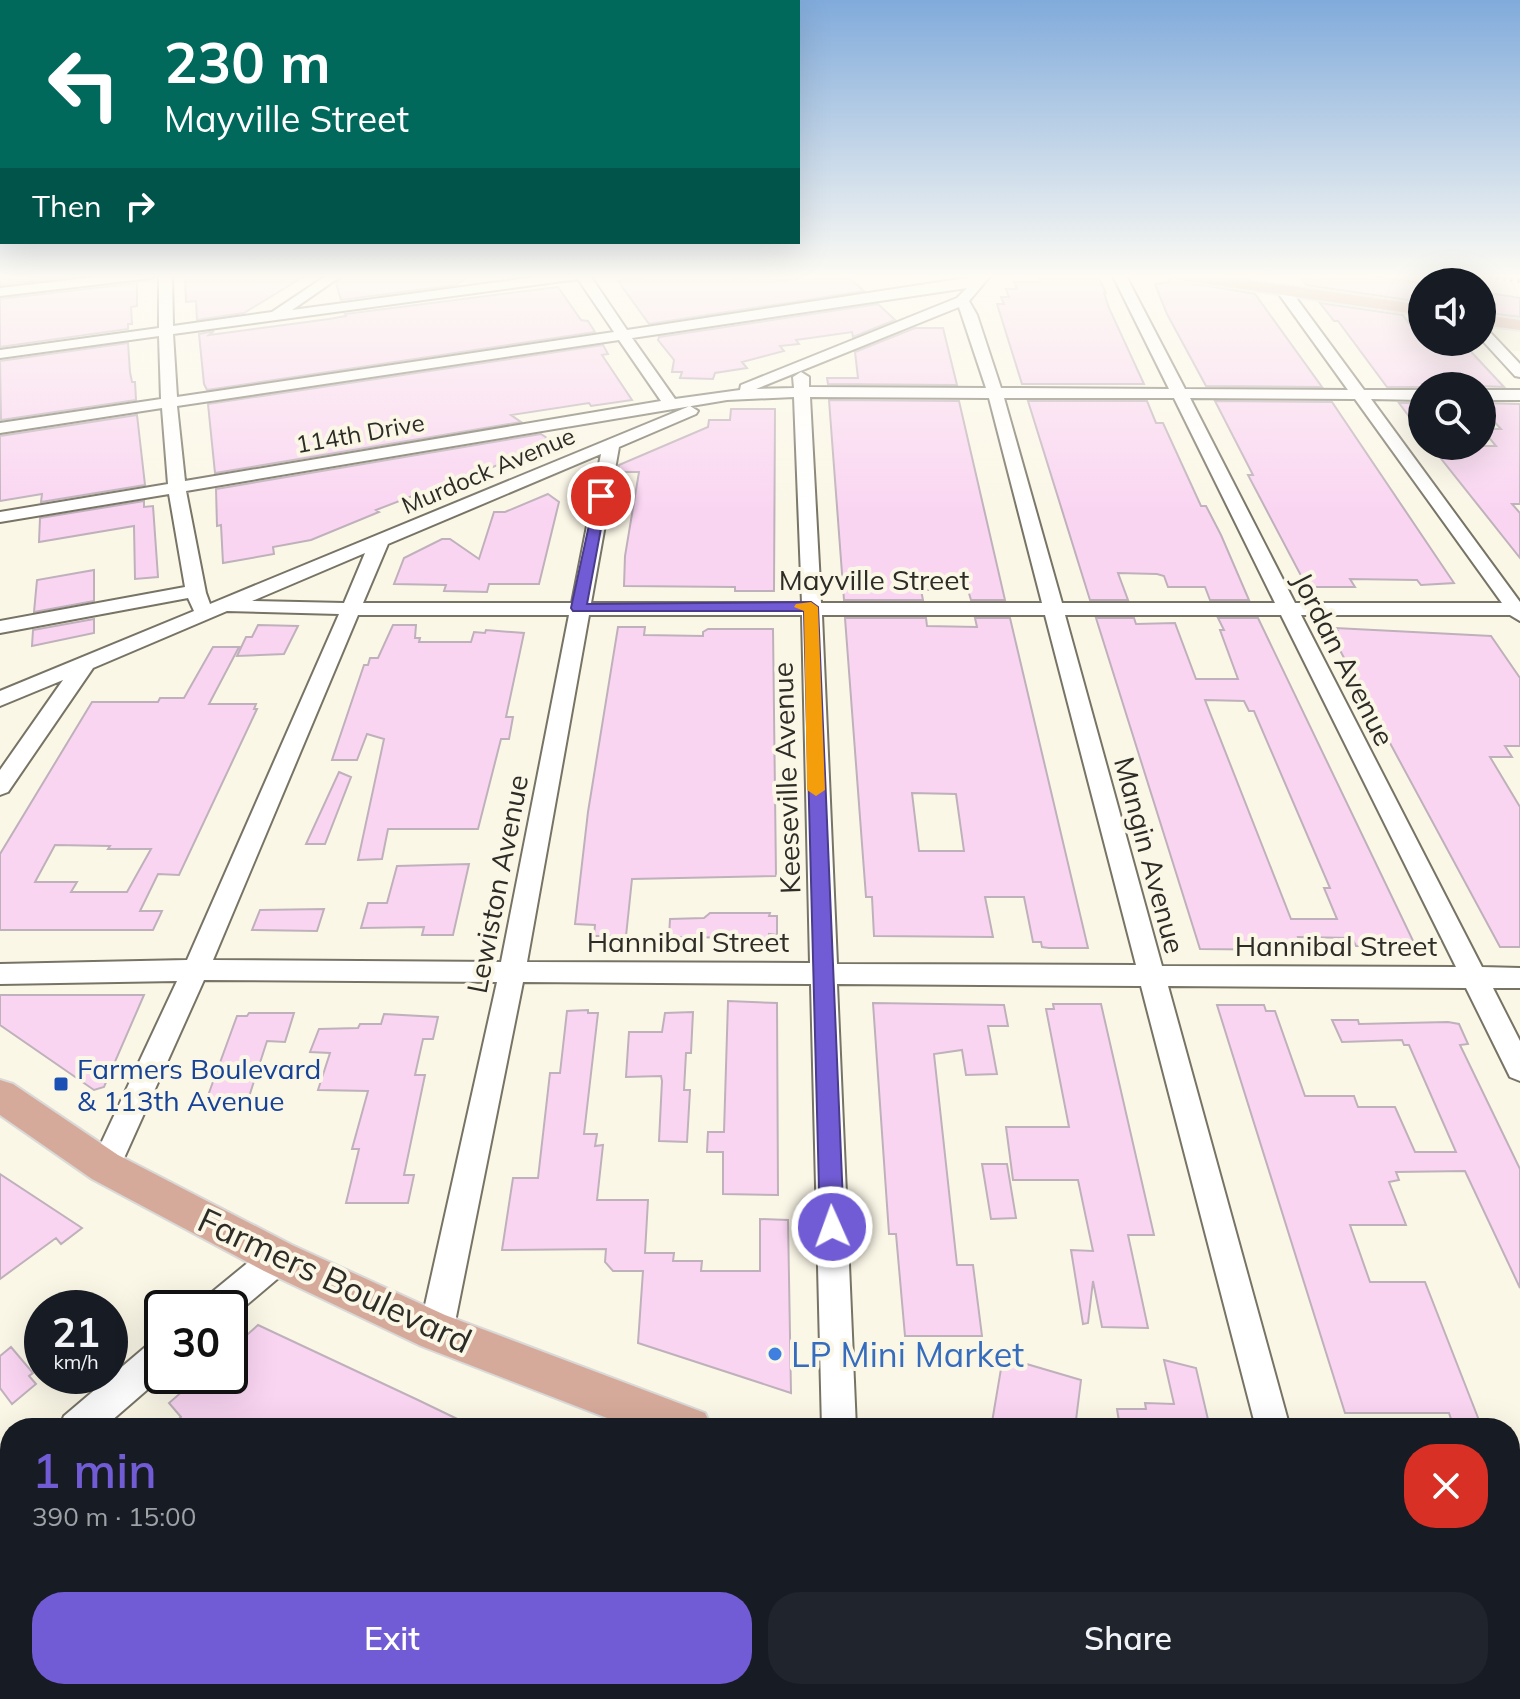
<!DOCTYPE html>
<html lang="en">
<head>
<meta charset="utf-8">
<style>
  body { margin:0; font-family:Mulish,sans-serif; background:#20242c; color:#f1f3f6; height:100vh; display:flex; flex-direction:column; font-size:30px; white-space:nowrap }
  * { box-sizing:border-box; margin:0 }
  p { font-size:26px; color:#9ea1a6 }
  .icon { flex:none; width:44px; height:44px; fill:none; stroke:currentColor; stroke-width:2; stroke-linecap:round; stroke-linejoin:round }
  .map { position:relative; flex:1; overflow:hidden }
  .side { position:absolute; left:0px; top:1418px; width:1520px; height:282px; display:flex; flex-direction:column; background:#171b24; border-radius:32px 32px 0 0; box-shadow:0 8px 32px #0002 }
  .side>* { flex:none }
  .hud { position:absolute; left:0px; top:0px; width:800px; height:244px; box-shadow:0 8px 32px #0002; background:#00695c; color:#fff; overflow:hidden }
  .controls { position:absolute; left:1408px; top:268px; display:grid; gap:16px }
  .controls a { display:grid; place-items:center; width:88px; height:88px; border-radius:50%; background:#171b24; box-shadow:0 8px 32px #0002; font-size:40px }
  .speed { position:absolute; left:24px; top:1290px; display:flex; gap:16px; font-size:40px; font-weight:700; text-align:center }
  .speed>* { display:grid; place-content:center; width:104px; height:104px; border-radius:50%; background:#171b24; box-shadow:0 8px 32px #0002; line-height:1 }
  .speed small { font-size:20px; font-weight:400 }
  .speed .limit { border:4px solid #111; border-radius:12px; background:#fff; color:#111 }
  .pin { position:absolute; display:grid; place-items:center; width:68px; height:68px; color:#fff; margin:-34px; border:4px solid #fff; border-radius:50%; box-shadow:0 2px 8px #0007 }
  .me { position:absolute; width:88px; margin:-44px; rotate:358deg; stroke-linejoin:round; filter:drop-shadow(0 0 6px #0008) }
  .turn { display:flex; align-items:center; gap:28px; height:168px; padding:0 32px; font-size:36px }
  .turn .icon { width:104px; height:104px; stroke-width:2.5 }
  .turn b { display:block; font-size:56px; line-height:68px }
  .then { display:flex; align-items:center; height:76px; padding:0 32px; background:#0003; gap:16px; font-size:30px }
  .round { display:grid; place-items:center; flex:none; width:84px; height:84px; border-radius:32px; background:#20242c }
  .summary { display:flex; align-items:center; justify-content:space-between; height:136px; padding:0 32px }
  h1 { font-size:48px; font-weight:600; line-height:60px; color:#725cd6 }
  .action { display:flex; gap:16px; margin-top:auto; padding:16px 32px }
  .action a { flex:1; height:92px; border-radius:32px; background:#725cd6; color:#fff; font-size:32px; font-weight:600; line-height:92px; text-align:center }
  .action a+a { background:#20242c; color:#f1f3f6 }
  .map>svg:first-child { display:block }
  .built { fill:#f3eed6 }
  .building { fill:#fad5f2; stroke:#bfb1bb; stroke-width:2; fill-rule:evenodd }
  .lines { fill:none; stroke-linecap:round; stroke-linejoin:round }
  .minor-casing { stroke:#777365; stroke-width:4 }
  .major-casing { stroke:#d9d9d8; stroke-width:4 }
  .minor { fill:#fff; fill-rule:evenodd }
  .major { fill:#d6aa9a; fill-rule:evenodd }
  .rail { stroke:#504e47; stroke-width:4; stroke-dasharray:2 5; stroke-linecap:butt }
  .route { fill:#725cd6; stroke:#4a3c8b; stroke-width:2 }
  .slow { fill:#f59e0b }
  .transit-dot { fill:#1a4fb4; stroke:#fbf7e7; stroke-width:3 }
  .shop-dot { fill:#3f7fe0; stroke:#fbf7e7; stroke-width:3 }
  .labels { text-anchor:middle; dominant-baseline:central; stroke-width:8; stroke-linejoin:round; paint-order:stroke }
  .far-street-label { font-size:24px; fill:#2d2c26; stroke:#fbf7e7 }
  .street-label { font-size:28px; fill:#2d2c26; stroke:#fbf7e7 }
  .transit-label { font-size:28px; fill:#164399; stroke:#fbf7e7; text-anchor:start }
  .near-street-label { font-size:34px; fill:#2d2c26; stroke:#fbf7e7 }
  .near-shop-label { font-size:34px; fill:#366cbe; stroke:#fbf7e7; text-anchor:start }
</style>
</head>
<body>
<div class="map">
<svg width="1520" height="1699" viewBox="0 0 1520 1699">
  <rect width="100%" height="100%" fill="#fbf7e7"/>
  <path class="built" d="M1482,291l38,6v54h-30l-9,-9z"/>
  <path class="building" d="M0,274h100l-100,11z
    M185,274h123l-64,39 -47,7 -1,-19 -10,1z
    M347,274h125l-16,11 -115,15 -5,-17z
    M638,274h93l5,4 34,-4h75l19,17 -215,33 -31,-43 22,-5z
    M1037,274h60l9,19h-2l5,15 35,76h-122l-25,-80h7l-3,-7h8l-3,-8h11l-3,-7h26z
    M1298,274l30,4 1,-4h28l65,9v19l-116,-17z
    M1169,279l86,15 67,93 -116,-1 -39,-72 -12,-30 14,-2z
    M137,283v23l-6,1 1,17h-4v5l-128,18v-48z
    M558,287l23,33 7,1 7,11 -388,58 -3,-6 -5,-50 15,-3 -5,4 120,-16 17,-3 -1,-2z
    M1482,292l38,6v19l-38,-5z
    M1320,303l83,12 19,27h40l42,45 -82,-3v3h-35l-49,-66h-4z
    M878,304l17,16 -42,17 -1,-5 -56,8 3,4 -19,2 4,5 -42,11 5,6 -32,5 -2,6 -33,-1 2,-6h-10l2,-12 -16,-20 1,-3z
    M915,328h28l14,57 -129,-1 -1,-6h31l-3,-26z
    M128,343l2,29 2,10h3l1,18 -135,20 -1,-59z
    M603,345l5,9 -6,1 30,45 -41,6 -2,-3 -78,12 10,7 -306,51 -7,-69z
    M829,400l130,1 46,199h-34l-3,-10h-47l2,10h-79z
    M1028,401h119l9,22h7l38,83h5l15,29 28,65h-39l-5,-13h-37l-4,-11 -7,-2 -39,-1 10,27h-38z
    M1215,401l117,1 122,181 -33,2 -4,-5 -67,-1 5,8h-48l-49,-93 -10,-19h5z
    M1399,403h23v31z
    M1482,403l38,1v100h-8l8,9v45l-89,-112h65l-14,-17h19l-19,-21z
    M731,409h44l-1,182h-39v-4l-111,-1 1,-30 14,-84h-21l1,-7 89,-38 1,-7h21z
    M137,415l8,70 -104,17 1,-8 -42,7v-65z
    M541,434l12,8 -106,44 -19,4 -52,20 3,2 -68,28 -38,7 1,7 -51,9 -2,-38 -4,1 -1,-37z
    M548,494l11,8 -20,82h-50l-2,8 -43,-1 2,-6 -52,-1 10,-26 38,-19h8l29,20 15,-47h11z
    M144,501v6l9,-1 5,71 -23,2 -1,-53 -95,16 1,-24z
    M94,570v31l-60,11 3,-32z
    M845,618h81l1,8 50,1 -2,-9h35l78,330h-39l-7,-1 -1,-5h-8l-9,-45h-39l8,40 -119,-1 -2,-39h-6zM912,793l44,1 8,57h-45z
    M1096,618h38l2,6 39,-1 21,56h42l-18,-49h4l-6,-12h40l158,329 -60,-1 -4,-8 -54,-1 5,13 -103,-1zM1205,700l39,1 5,10h5l76,177h-6l13,31h-46z
    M94,619v14l-62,13 1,-16z
    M258,625l40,1 -14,28 -47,2 9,-19h6z
    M393,625h23l-1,13h5l-1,4h52l3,-10 11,1 1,-3 38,3 -18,84h7l-4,22h-8l-23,90h-90l-6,30 -24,1 26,-121 -17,-5 -10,26h-25l32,-95h4l2,-7h8z
    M618,627h27l-1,8 59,1v-4l5,-3h65l3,247 -144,3 -6,57h-32l1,-11 -20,-1 13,-112z
    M1335,628l156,8 29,42v68h-15l7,11h-22l30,50v140h-20l-171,-317h8z
    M213,647h26l-30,57h47l-2,5h3l-78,166 -21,-1 -18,37h22l-9,19h-153v-76l92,-152h66l2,-4h24zM55,845l55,1 -2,3h43l-24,43h-56l6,-10h-42z
    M339,772l12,5 -26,67h-19z
    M469,864l-16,71h-31l2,-8 -63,1 7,-25h19l10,-37z
    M324,909l-7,22 -65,-1 8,-20z
    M710,913h60l-1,3h8v19l-8,-1v4l-100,-1 1,-18 34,-1z
    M0,995h144l-40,92 -10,3 -94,-65z
    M728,1001l49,2 1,192 -55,-1v-42h-16l1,-20h16z
    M873,1003l131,2 4,21h-20l9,48 -31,1 -4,-25 -28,4 23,211h16l9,71h-77l-9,-102h-7z
    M1053,1004h48l53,231h-26l20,93 -46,-1 -9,-46 -5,42 -5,1 -12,-74 22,1 -15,-71h-65l-7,-53h63l-23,-118h8z
    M1217,1005h47l2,6h9l30,85h49l4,11h37l20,45h41l-47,-107h-5l-2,-5 -60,2 -10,-22h26l1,4 89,-2 11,2 9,20 -8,1 60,124v119l-55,-117 -69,1 3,8 -10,2 17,43h-56l20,57h55l57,146h-28l-5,-15h-104z
    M588,1010v3h10l-14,121h13l-2,12 8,-1 -6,55h51l-3,53h29l-1,8h29l-1,10h59v-52l28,1 3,173 -153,-50 5,-72h-30l-8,-9 1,-13 -104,1 11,-72h25l12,-105h10l7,-62z
    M693,1012l-2,41h-5l-2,37h6l-3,52 -28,-1 3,-60 -1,-5 -35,1 3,-45h33l3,-19z
    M249,1013h45l-9,29 -18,-1 -20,62 -32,1 2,-4 -11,1 31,-85h10z
    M384,1014l54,3 -5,22h-10l-8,36h10l-21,100h10l-6,28h-62l13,-54h-7l16,-58 -50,-1 12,-37 -20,-1 9,-23 39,-1 2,-4h21z
    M982,1164h25l9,54 -25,1z
    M0,1174l82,54 -21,16 -5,-6 -56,41z
    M258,1325l160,75 58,28h-307l12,-11 -12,-14 31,-27h30v-26z
    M11,1347l22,26 -4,3 7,8 -24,20 -12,-16v-32z
    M1003,1357l78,23 -6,48h-84z
    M1164,1360l32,8 14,60h-90l-3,-19h29l-1,-6 29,1z"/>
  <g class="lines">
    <g class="minor-casing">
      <path id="minor" d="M122,274h36l-7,4 -151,18v-8z
        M159,274h13l1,52 99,-14 57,-38h15l-52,36 266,-36h31l38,56 365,-56 -23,27 8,14 24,73 168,1 -57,-115h13l60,115 163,1 -72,-100 7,-4 5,1 76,103h58v10l-51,-1 149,203v19l-10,-6h-209l181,352 38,1v20h-27l27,53v40l-10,-4 -44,-89 -298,-2 122,442h-34l-115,-442 -304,-2 19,444h-34l-11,-444 -288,-2 -70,350 -5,11 -12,5 -12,-5 -5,-11 78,-350 -293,-2 -88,196 -11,4 -11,-4 -4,-9 87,-186 -177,3v-20l187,-4 152,-346 -112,-3 -134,57 -85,124 -8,3v-25l63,-90 -63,26v-15l194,-80 -6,-13 -188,35v-12l185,-34 -16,-93 -169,28v-10l168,-28 -6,-76 -162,25v-10l161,-24 -2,-63 -159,22v-8l159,-22zM578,279l36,53 -437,65 -4,-63zM967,288l-10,10 -216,87 -1,5 -65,9 -43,-61zM959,307l27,81 -177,-1v-10l-8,-5 -8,5 1,11 -38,1zM619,340l42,61 -476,80 -8,-75zM794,397l8,206h-211l28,-156 77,-33 2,-3 -8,-5 -480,198 -4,-11 -20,-102 541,-91zM810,397l179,1 53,205h-221zM1004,398h170l101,205h-213zM1190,398l165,1 147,204h-207zM601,454l-29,149h-209l25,-59zM365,553l-21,50 -92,-2zM358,615h211l-68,347 -288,-2zM589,615h213l8,348 -283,-1zM822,615h223l91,350 -299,-1zM1065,615h216l175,352 -294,-1z
        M1482,328l5,1 33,35v13l-5,-1 -33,-36z
        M1482,390h38v10h-38z
        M278,1243l11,4 5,11 -5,11 -59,50v-11h-28l4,-11 61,-50z
        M162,1338l1,38 -60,52h-44l5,-12 86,-73z
        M10,1465v41l-10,4v-41z
        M364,1690h44l-4,9h-44z
        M997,1690h41l-4,9h-41z"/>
    </g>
    <g class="major-casing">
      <path id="major" d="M1166,274h39l217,31v10l-248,-36z
        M1482,315l38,5v10l-38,-5z
        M0,1080l13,4 105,71 174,90 153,70 260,98 7,15h-79l-212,-82 -157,-75 -172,-92 -92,-64z
        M1436,1690h73l4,9h-73z"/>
    </g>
    <use href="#minor" class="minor"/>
    <use href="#major" class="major"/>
    <path class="rail" d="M1469,274l51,7"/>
  </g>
  <linearGradient id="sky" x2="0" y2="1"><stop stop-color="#81abdb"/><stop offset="0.54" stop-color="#fdfbf4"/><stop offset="1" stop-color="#fdfbf4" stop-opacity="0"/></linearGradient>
  <rect width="1520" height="511" fill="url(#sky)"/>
  <path class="route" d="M596,493l11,3 -20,108 224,-2 7,5 26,620 -4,7 -8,3 -9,-3 -3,-7 -16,-616h-231l-2,-3z"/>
  <path class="slow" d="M811,602l7,5 7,183 -9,6 -9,-6 -3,-179 -10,-4 2,-3z"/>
  <rect class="transit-dot" x="53" y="1076" width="16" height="16" rx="4"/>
  <circle class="shop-dot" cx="775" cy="1354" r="8"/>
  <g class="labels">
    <g class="far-street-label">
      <text transform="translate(360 433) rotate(-10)">114th Drive</text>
      <text transform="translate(488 470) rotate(-23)">Murdock Avenue</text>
    </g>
    <g class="street-label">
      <text x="874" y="579">Mayville Street</text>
      <text transform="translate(1344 659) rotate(63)">Jordan Avenue</text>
      <text transform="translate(786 778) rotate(-92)">Keeseville Avenue</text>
      <text transform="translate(1150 855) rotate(75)">Mangin Avenue</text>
      <text transform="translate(497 884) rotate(-79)">Lewiston Avenue</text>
      <text x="688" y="941">Hannibal Street</text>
      <text x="1336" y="945">Hannibal Street</text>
    </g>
    <g class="transit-label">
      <text x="77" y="1068">Farmers Boulevard<tspan x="77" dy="32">&amp; 113th Avenue</tspan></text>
    </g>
    <g class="near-street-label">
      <text transform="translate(335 1280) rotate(25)">Farmers Boulevard</text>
    </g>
    <g class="near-shop-label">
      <text x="791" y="1354">LP Mini Market</text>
    </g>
  </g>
</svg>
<div class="controls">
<a><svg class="icon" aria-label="sound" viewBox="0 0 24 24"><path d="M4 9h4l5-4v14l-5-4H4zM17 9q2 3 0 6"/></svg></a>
<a><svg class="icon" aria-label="search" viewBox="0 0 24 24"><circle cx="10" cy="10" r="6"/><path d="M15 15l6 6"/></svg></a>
</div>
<div class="speed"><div>21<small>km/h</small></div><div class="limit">30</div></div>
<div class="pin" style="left:601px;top:496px;background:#d93025"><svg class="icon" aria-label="arrive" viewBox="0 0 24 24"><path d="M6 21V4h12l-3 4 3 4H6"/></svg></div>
<svg class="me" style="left:832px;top:1227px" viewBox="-20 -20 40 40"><circle r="17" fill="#725cd6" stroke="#fff" stroke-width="3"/><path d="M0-11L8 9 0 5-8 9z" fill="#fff"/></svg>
<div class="hud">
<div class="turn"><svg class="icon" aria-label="left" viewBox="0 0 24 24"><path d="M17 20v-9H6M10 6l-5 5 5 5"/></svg><div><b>230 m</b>Mayville Street</div></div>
<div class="then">Then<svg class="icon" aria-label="right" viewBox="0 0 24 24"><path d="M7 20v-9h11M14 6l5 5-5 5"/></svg></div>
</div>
<section class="side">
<div class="summary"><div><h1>1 min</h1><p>390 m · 15:00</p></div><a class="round" style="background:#d93025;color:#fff"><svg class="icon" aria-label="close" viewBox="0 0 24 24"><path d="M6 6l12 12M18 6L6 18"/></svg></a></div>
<div class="action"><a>Exit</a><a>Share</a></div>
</section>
</div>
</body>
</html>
